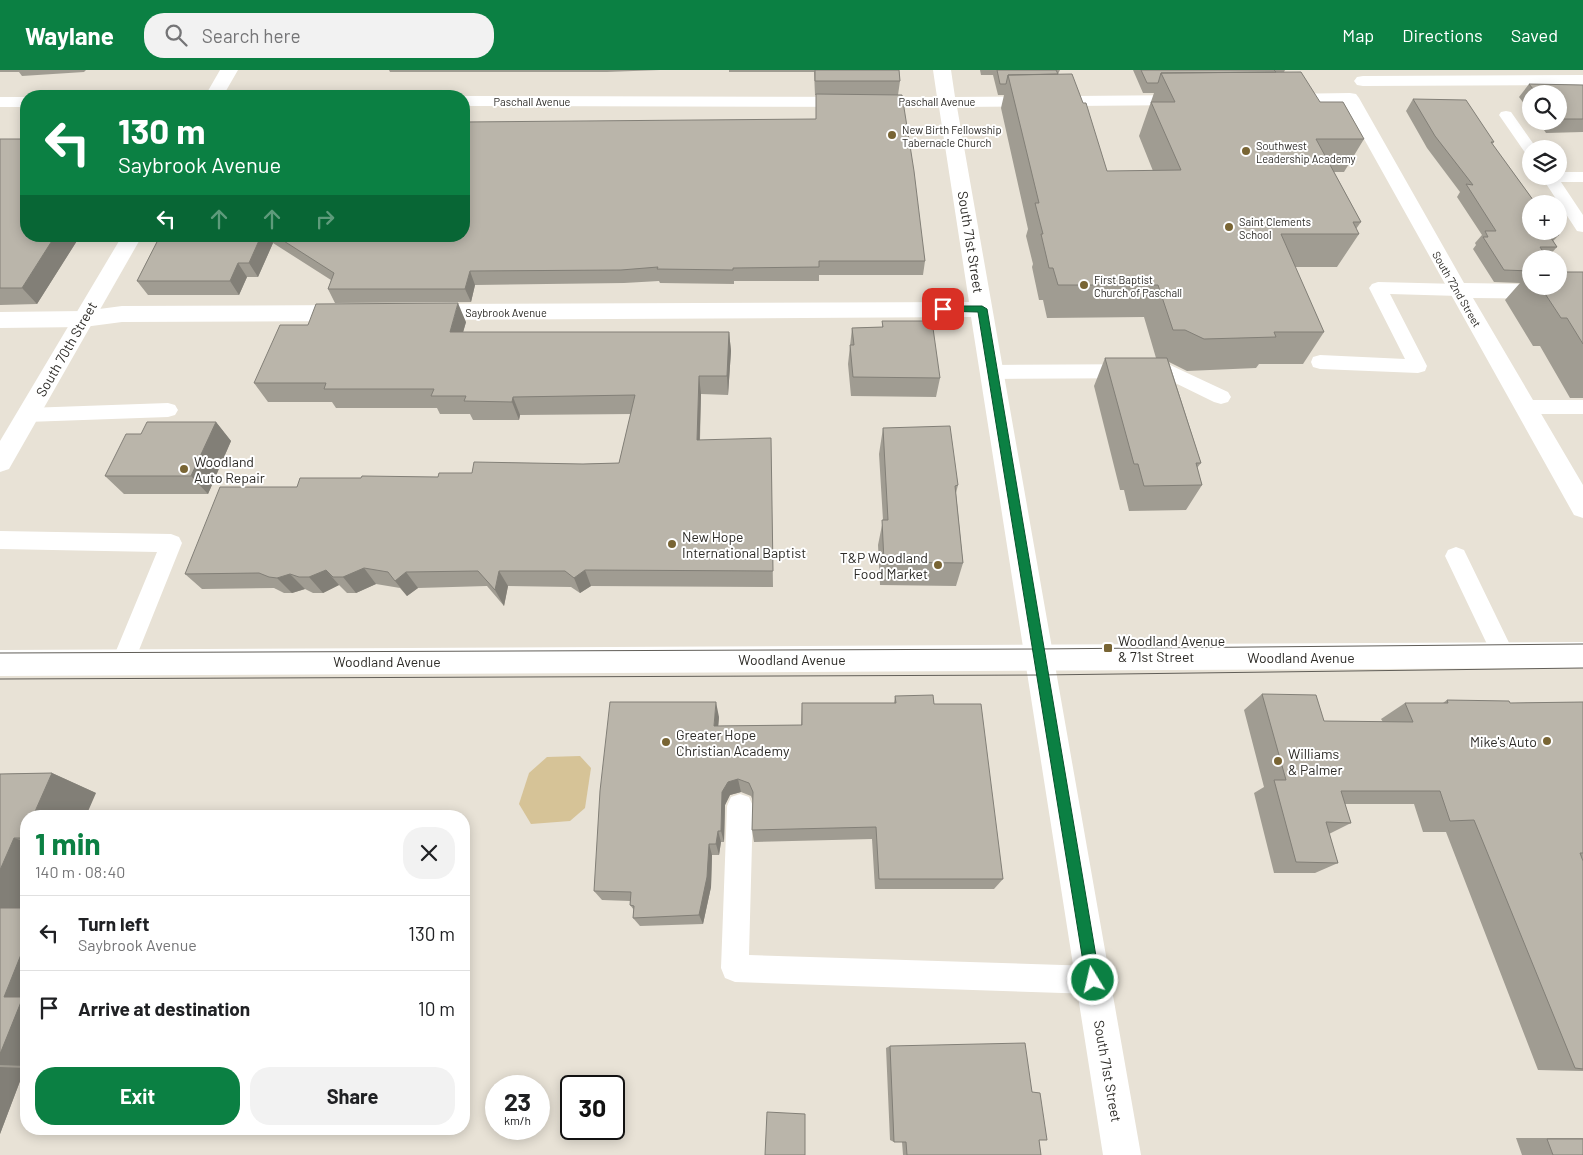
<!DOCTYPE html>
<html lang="en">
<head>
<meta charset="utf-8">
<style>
  body { margin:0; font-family:Barlow,sans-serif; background:#f2f2f2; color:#202124; height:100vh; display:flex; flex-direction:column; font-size:19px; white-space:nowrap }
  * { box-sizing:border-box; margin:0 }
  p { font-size:16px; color:#757577 }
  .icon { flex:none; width:28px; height:28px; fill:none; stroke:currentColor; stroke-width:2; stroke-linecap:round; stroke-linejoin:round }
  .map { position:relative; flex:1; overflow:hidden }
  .sheet { position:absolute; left:20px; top:740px; width:450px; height:325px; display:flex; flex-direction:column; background:#fff; border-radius:20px; box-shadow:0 2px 12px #0003 }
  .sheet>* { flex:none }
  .banner { position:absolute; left:20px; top:20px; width:450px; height:152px; border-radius:20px; box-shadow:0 2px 12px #0003; background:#0b8043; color:#fff; overflow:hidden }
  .buttons { position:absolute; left:1522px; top:15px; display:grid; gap:10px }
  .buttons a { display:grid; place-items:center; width:45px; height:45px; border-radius:50%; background:#fff; box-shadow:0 2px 12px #0003; font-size:25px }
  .speed { position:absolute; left:485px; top:1005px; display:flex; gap:10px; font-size:25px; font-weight:700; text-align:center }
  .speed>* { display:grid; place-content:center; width:65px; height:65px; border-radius:50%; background:#fff; box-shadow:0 2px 12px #0003; line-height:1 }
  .speed small { font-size:12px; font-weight:400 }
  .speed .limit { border:2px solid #111; border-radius:8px; background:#fff; color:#111 }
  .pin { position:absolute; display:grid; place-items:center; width:42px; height:42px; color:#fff; margin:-21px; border-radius:10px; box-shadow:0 2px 8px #0006 }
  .me { position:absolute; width:55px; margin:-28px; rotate:351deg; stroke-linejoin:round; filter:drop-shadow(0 0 4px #0008) }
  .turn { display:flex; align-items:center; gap:18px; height:105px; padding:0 15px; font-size:22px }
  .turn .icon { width:65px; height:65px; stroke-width:2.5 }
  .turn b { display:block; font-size:35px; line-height:42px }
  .lanes { display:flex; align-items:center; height:48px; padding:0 15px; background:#0003; justify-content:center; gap:25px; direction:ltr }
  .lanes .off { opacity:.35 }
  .round { display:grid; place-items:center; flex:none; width:52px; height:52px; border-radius:20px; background:#f2f2f2 }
  .overview { display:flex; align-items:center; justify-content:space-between; height:85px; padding:0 15px }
  h1 { font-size:30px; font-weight:700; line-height:38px; color:#0b8043 }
  .action { display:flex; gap:10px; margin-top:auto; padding:10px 15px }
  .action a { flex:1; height:58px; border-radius:20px; background:#0b8043; color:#fff; font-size:20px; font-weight:700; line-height:58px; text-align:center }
  .action a+a { background:#f2f2f2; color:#202124 }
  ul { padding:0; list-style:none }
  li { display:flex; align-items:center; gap:15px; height:75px; padding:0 15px; border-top:1px solid #e0e0e0 }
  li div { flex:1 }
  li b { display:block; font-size:19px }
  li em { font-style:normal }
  header { display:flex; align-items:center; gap:30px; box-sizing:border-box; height:70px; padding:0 25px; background:#0b8043; color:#fff }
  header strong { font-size:24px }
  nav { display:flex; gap:28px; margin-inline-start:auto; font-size:18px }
  .search { width:350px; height:45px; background:#f2f2f2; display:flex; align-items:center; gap:12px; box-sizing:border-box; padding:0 18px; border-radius:20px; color:#757577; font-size:19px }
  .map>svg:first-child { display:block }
  .green { fill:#d6c397 }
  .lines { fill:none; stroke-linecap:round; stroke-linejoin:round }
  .lane { fill:#fff; fill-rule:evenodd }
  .street { fill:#fff; fill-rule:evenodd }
  .secondary { fill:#fff; fill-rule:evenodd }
  .primary { fill:#fff; fill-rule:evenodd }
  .tram { stroke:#615e58; stroke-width:1 }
  .wall { fill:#a09c92 }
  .shaded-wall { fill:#827f77 }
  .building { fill:#bab5aa; stroke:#827f77 }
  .route { fill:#0b8043; stroke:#07532c }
  .poi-dot { fill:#796534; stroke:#fff; stroke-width:2 }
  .labels { text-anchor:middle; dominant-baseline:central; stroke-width:4; stroke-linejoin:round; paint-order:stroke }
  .far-street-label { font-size:11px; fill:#2d2b27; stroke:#fff }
  .far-poi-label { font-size:11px; fill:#2d2b27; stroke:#fff; text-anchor:start }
  .street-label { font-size:14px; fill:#2d2b27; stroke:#fff }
  .poi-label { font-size:14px; fill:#2d2b27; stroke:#fff; text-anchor:start }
</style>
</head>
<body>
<header>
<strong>Waylane</strong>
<div class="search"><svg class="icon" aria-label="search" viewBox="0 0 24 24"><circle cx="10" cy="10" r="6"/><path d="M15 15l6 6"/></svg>Search here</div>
<nav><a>Map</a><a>Directions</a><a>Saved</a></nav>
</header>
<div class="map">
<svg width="1583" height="1085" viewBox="0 0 1583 1085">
  <rect width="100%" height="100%" fill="#e8e2d6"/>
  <path class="green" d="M580,686l11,12 -6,40 -15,13 -39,3 -12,-20 10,-31 18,-16z"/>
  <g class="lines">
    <path class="lane" d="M1506,41l5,1 26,37h-6v7l-5,-2 -27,-39 2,-3z
      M1559,102h24v10h-22l22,33v17l-6,-1 -36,-55h18z
      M1378,212l81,2 6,2 3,4 -3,4 -6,2 -69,-2 37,72 -2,5 -7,2 -98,-4 -7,-2 -2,-5 2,-5 7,-2 85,4 -36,-71 3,-4z
      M1168,294l60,28 3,5 -3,5 -7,2 -7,-2 -49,-24 -173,1 -7,-2 -2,-5 2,-5 7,-2z
      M1525,330h58v14h-58l-7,-2 -3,-5 3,-5z
      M168,333l7,2 3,5 -3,5 -7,2 -141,5 -7,-2 -3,-5 3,-5 7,-2z
      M0,461l171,3 8,3 3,6 -51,127 -8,3 -8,-3 -4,-7 46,-111 -157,-3z
      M1456,477l8,3 48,99 4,7 -4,7 -8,3 -8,-3 -51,-107 3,-6z
      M740,724l9,3 4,9 -4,149 344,11 10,4 4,10 -4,10 -10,4 -358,-12 -10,-4 -4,-10 6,-162 4,-9z"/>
    <path class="street" d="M933,0h18l4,27 234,-2 6,1 3,4 -3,4 -6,1 -232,2 184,1048h-38l-132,-838 -548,3 -8,-3 -3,-5 3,-5 8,-3 546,-2 -30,-195 -475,-1v-10h-3h3l473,1z
      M1583,5v10l-220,1 -6,-1 -3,-4 3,-4 6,-1z
      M1350,23l6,1 3,4 105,185 67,1v2l52,-1v14l-110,-1 110,187v33l-9,-3 -230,-412 -62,1 -6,-1 -3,-4 3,-4 6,-1z
      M0,27h26v10h-26z
      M350,235l8,3 3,5 -3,5 -8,3 -228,1 -38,5 -84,1v-16l84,-1 38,-5z"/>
    <path class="secondary" d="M220,0h18l-15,26h-18z
      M122,166h20l-133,233 -9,3v-31z"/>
    <path class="primary" d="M1583,572v26l-1583,8v-26z"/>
    <path class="tram" d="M0,583l1037,-4 546,-5
      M0,609l1041,-4 542,-7"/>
  </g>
  <path class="wall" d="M0,0h86l-2,2 -62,4 -3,-4h-19z
    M389,0h271l-53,2h-217z
    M729,0h170l1,11 -2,14 27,166 -2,14h-104v6h-85v3l-74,-1 -1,-2 -35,2 -149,2 -4,17 -136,1 -7,-14 3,-9 -58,-37 -15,34h-11l-8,18h-91l-11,-14 23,-45h304l352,-117v-24h-1l-1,-23h-85z
    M980,0h80l-2,4 49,97h46l-14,-35 15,-43h-11l-10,-23h152l-1,2 80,67 -20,33h-10l27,50 -5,7 3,5 -22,33h-42l29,65 -21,32h-44l-3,4 -69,3 -18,-9 32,101 -4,5 5,17 -16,25 -57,1 -5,-21h-4l-26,-104 11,-28h51l-12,-41 -97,1 -4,-18h-4l-7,-33 1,-3 -7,-28 2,-7 -27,-121 3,-13h-6l-5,-20h-12z
    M1529,14l54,1v47l-37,1 -8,-12h21v-27h-28v19l-12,-16z
    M1413,29l81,43 -2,2 67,91 -6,6 4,6 -10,11 -16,1v27h28l24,-14v126h-13l-30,-52h-7l-28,-46 15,-17 -26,-1 -21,-33 3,-4 -1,-2 7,-8 -25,-38 3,-5 -33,-44 -21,-37z
    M0,69l26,97h54l-43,68 -37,1z
    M882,251l58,57 -4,19 -85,-1 -3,-32 4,-36 30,-1z
    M466,252l-3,10h266l2,19 -3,44 -27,-1 -1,46 71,16 2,131 -182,-1 -11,7 -9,-6 -63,-1 -4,20 -17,-20 -69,2 -11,8 -7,-8 -24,-4 -20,9h-9l-8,-8 -16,8h-10l-8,-4 -13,4h-8l-10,-5 -72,1 -17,-15 112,-87 141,-10 34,-4 111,-9 36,-1 12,-49 -111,1 -1,5h-46l-3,-6h-30l-3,-6h-101l-4,-6h-64l-14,-19 54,-58z
    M216,352l15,19 -23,53h-84l-19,-18 36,-42z
    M883,358l75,57 -2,8 7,70 -7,23 -76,-1 -2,-40 5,-25 -4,-66z
    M1262,624l62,27 59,1 -2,-3 24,-16h38l4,-3 63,3 73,-1v369l-45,-1 -92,-238h-23l-9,-28h-69l6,19 -22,11 9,29 -23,10h-41l-20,-80 10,-6 -20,-77z
    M895,626l39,8 69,175 -9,10h-119l-3,-50 -118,3 -2,-12 1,-29 -2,-5 -10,-4 -11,3 -5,10 -1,37h-3l-2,13h-7l-1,32 -8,37 -63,2 -7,-8 1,-8 -4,-5v-4l-28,-1 -8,-9 125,-174 -1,9 83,-1 1,-22h92z
    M52,703l44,20 -70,23v252h-1l-25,66v-360z
    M890,976l149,94 2,15h-138l-1,-13h-8l-4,-2 -4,-92z
    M1516,1068h67v17h-61z"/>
  <path class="shaded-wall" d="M55,166h25l-43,68 -15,-16z
    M261,166h8l4,7 -15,34 -9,-14z
    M238,193l9,14 -8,18 -9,-14z
    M470,201l5,14 -4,17 -6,-13z
    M458,233l8,19 -8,28 -8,-18z
    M729,262l2,19 -3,44 -1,-19z
    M699,306l2,18 -2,64 -2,-18z
    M513,327l7,18 -1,5 -7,-18z
    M216,352l15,19 -23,53 -17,-18z
    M364,498l12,16 -20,9 -13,-16z
    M326,500l13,15 -16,8 -14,-16z
    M585,500l6,16 -11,7 -6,-15z
    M499,501l9,15 -4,20 -9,-16z
    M406,502l12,16 -11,8 -12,-15z
    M290,504l15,15 -13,4 -15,-15z
    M716,632l3,15 -2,24 -3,-15z
    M52,703l44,20 -10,23h-53z
    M738,709l3,13 -11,3 -5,10 -1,37 -3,-11 1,-39 6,-10z
    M718,761l3,11 -2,13 -3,-11z
    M14,768l12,4v77l-26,-7v-42z
    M709,774l3,11 -1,32 -8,37 -4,-9z
    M26,872v124l-26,-1v-11l4,-57z
    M0,997l25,1 -25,66z"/>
  <path class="building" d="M815,0h84l1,11h-85z
    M997,0h59l2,4 -50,1 -2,9h-6z
    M1141,0h133l2,2 -115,1 -3,10h-11z
    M1301,2l19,30h23l21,37h-48l45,83h-8l6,12h-78l43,98h-50l2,5 -72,2 -19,-9h-12l-15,-45h-100l-5,-17h-4l-8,-34h2l-8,-31h4l-31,-128 64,-1 11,29h3l21,68 74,-1 -30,-68h24l-14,-29z
    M1529,14l54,1v34h-24v-25h-22z
    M816,24l86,1 12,76 11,90h-106v6l-86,1v2l-76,-1 1,-2 -37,3 -151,1 -5,18h-137l6,-16 -58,-37h188v-114l352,-3z
    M1413,29l53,1 28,42h-3l45,62h-5v27h25l3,4h-10l8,12h-17l8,12h-17v12l-27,-1 -21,-33h5l-3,-6h11l-30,-47 7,1 -38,-49z
    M0,69h26v97h29l-33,52h-22z
    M160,166h101l-12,27h-11l-8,18h-93z
    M1559,202h24v72l-16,-26h-6l-21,-32h19z
    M458,233l-8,29h279l-2,44h-28l-2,64 74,-2 2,133 -188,-1 -11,8 -9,-7h-66l-4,19 -17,-19 -72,1 -11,9 -7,-9 -24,-4 -21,9h-10l-7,-7 -17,7h-10l-9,-3 -13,4 -8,-1 -10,-4 -74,1 35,-87h77l3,-9h61l1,-2 76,1 1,-4h33l2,-11 109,2 36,-1 16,-68 -122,2 -1,5 -48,-1 2,-5h-35l3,-7h-110l2,-6h-72l26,-58h28l8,-21z
    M882,251h50l8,57 -87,-1 -3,-32h4l-2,-17 31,-1z
    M1105,288h62l34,105h-5l6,22 -58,1 -6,-22h-4z
    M147,352h69l-25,54h-86l21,-42h15z
    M950,356l8,59 -3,1 8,77 -79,-1 -2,-42h6l-5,-92z
    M1262,624l54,1 8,26 89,1 -8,-19h43l-1,-3 62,1 1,2 73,-1v151h-3l3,8v208l-8,-1 -101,-248 -24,1 -10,-30h-99l10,32 -25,-1 12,41 -42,-1 -22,-82h12z
    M933,625l1,9h47l22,175h-124l-3,-52 -124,3 1,-38 -4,-9 -11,-4 -10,3 -6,10 -1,39h-3l-2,13h-7l-2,33 -8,38 -66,3 1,-12 -4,-1 1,-13 -37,-1 6,-100 10,-89h106l-2,24 88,-1v-22h94l-1,-7z
    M52,703l-19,43h-7v16l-2,6h-10l-14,32v-96z
    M0,838h26v34l-22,55h19l-23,57z
    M1025,973l7,49 8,1 7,47h-8l2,15h-134l-1,-13h-12l-4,-96z
    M767,1042l38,2v41h-40z
    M1547,1069h36v16h-30z"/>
  <path class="route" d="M943,236h39l5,3 113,671 -2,5 -5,2 -5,-2 -2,-5 -108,-668 -38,-1v-4z"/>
  <g class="poi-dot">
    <circle cx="892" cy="65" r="5"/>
    <circle cx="1246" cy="81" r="5"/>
    <circle cx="1229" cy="157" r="5"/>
    <circle cx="1084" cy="215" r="5"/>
    <circle cx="184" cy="399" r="5"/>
    <circle cx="672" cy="474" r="5"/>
    <circle cx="938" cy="495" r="5"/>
    <rect x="1103" y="573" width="10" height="10" rx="2.5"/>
    <circle cx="1547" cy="671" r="5"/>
    <circle cx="666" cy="672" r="5"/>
    <circle cx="1278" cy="691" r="5"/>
  </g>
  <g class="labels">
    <g class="far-street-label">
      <text x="532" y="31">Paschall Avenue</text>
      <text x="937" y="31">Paschall Avenue</text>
      <text transform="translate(1457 219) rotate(60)">South 72nd Street</text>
      <text x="506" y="242">Saybrook Avenue</text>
    </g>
    <g class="far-poi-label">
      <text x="902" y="59">New Birth Fellowship<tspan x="902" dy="13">Tabernacle Church</tspan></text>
      <text x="1256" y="75">Southwest<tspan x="1256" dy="13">Leadership Academy</tspan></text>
      <text x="1239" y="151">Saint Clements<tspan x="1239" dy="13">School</tspan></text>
      <text x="1094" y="209">First Baptist<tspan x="1094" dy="13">Church of Paschall</tspan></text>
    </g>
    <g class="street-label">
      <text transform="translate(971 172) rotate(81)">South 71st Street</text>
      <text transform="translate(66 279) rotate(-60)">South 70th Street</text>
      <text x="1301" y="587">Woodland Avenue</text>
      <text x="792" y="589">Woodland Avenue</text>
      <text x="387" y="591">Woodland Avenue</text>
      <text transform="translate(1108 1001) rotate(80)">South 71st Street</text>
    </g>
    <g class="poi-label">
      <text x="194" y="391">Woodland<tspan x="194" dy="16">Auto Repair</tspan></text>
      <text x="682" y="466">New Hope<tspan x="682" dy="16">International Baptist</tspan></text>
      <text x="928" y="487" text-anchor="end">T&amp;P Woodland<tspan x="928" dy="16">Food Market</tspan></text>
      <text x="1118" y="570">Woodland Avenue<tspan x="1118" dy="16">&amp; 71st Street</tspan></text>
      <text x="676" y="664">Greater Hope<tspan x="676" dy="16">Christian Academy</tspan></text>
      <text x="1537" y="671" text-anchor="end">Mike's Auto</text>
      <text x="1288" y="683">Williams<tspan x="1288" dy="16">&amp; Palmer</tspan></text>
    </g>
  </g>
</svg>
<div class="buttons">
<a><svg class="icon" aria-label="search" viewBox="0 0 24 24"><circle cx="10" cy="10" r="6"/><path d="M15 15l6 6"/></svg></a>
<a><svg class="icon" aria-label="layers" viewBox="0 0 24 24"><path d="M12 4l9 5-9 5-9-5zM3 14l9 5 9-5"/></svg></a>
<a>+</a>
<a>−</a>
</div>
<div class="speed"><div>23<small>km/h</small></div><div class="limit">30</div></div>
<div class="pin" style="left:943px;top:239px;background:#d93025"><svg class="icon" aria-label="arrive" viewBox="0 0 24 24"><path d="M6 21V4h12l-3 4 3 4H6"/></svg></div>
<svg class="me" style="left:1093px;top:910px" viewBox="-20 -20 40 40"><circle r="17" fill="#0b8043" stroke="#fff" stroke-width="3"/><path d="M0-11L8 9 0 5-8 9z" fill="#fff"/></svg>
<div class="banner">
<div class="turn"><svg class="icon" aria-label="left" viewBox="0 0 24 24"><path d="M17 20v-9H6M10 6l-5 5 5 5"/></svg><div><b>130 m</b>Saybrook Avenue</div></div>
<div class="lanes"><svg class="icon" aria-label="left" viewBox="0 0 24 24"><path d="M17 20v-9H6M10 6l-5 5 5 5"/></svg><svg class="icon off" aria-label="ahead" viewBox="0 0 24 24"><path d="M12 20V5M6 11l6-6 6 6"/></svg><svg class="icon off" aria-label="ahead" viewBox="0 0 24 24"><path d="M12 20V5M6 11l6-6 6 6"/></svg><svg class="icon off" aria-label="right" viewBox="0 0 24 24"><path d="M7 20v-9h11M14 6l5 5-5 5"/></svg></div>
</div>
<section class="sheet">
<div class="overview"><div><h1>1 min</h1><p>140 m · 08:40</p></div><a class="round"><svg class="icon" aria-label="close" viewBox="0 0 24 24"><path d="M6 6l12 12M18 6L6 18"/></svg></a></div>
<ul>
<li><svg class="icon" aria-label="left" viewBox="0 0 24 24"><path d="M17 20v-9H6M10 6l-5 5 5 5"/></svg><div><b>Turn left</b><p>Saybrook Avenue</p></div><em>130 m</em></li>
<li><svg class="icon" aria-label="arrive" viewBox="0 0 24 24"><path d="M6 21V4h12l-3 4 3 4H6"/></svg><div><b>Arrive at destination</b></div><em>10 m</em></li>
</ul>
<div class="action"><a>Exit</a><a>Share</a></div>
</section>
</div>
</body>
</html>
